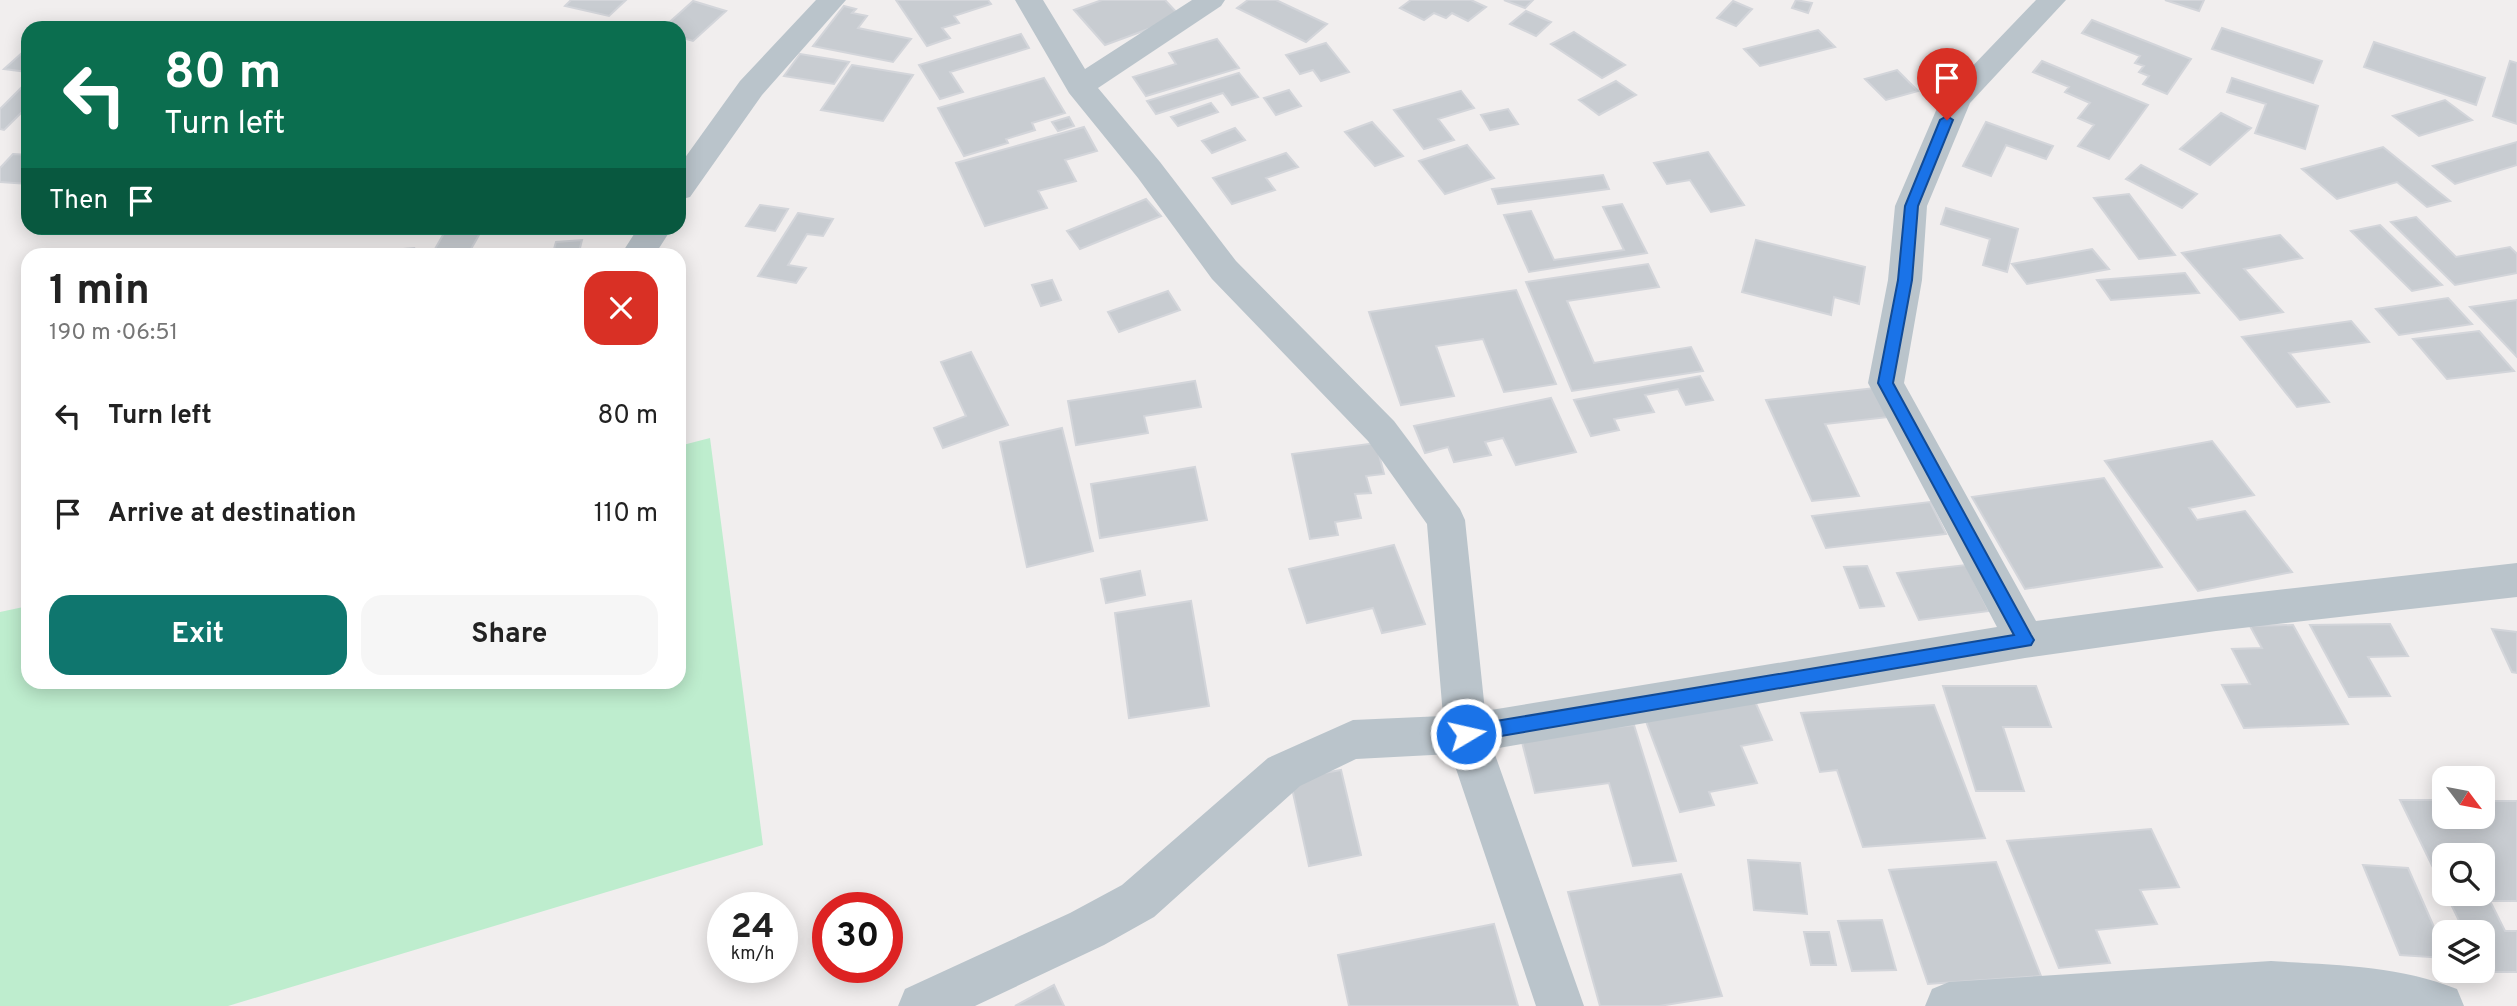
<!DOCTYPE html>
<html lang="en">
<head>
<meta charset="utf-8">
<style>
  body { margin:0; font-family:Overpass,sans-serif; background:#f6f6f6; color:#222; height:100vh; display:flex; flex-direction:column; font-size:26px; white-space:nowrap }
  * { box-sizing:border-box; margin:0 }
  p { font-size:23px; color:#767676 }
  .icon { flex:none; width:38px; height:38px; fill:none; stroke:currentColor; stroke-width:2; stroke-linecap:round; stroke-linejoin:round }
  .map { position:relative; flex:1; overflow:hidden }
  .side { position:absolute; left:21px; top:248px; width:665px; height:441px; display:flex; flex-direction:column; background:#fff; border-radius:21px; box-shadow:0 4px 18px #0003 }
  .side>* { flex:none }
  .guide { position:absolute; left:21px; top:21px; width:665px; height:214px; border-radius:21px; box-shadow:0 4px 18px #0003; background:#0b6e4f; color:#fff; overflow:hidden }
  .needle { width:46px; rotate:122deg }
  .tools { position:absolute; left:2432px; top:766px; display:grid; gap:14px }
  .tools a { display:grid; place-items:center; width:63px; height:63px; border-radius:14px; background:#fff; box-shadow:0 4px 18px #0003; font-size:35px }
  .speed { position:absolute; left:707px; top:892px; display:flex; gap:14px; font-size:35px; font-weight:700; text-align:center }
  .speed>* { display:grid; place-content:center; width:91px; height:91px; border-radius:50%; background:#fff; box-shadow:0 4px 18px #0003; line-height:1 }
  .speed small { font-size:18px; font-weight:400 }
  .speed .limit { border:10px solid #d22; background:#fff; color:#111 }
  .pin { position:absolute; display:grid; place-items:center; width:60px; height:60px; color:#fff; margin:-72px -30px; border-radius:50% 50% 50% 0; rotate:-45deg; box-shadow:0 0 7px #0007 }
  .pin .icon { rotate:45deg }
  .me { position:absolute; width:77px; margin:-38px; rotate:81deg; stroke-linejoin:round; filter:drop-shadow(0 0 5px #0008) }
  .turn { display:flex; align-items:center; gap:24px; height:147px; padding:0 28px; font-size:32px }
  .turn .icon { width:91px; height:91px; stroke-width:2.5 }
  .turn b { display:block; font-size:49px; line-height:60px }
  .then { display:flex; align-items:center; height:66px; padding:0 28px; background:#0003; gap:14px; font-size:26px }
  .round { display:grid; place-items:center; flex:none; width:74px; height:74px; border-radius:21px; background:#f6f6f6 }
  .headline { display:flex; align-items:center; justify-content:space-between; height:119px; padding:0 28px }
  h1 { font-size:42px; font-weight:700; line-height:52px }
  .button { display:flex; gap:14px; margin-top:auto; padding:14px 28px }
  .button a { flex:1; height:80px; border-radius:21px; background:#0f766e; color:#fff; font-size:28px; font-weight:700; line-height:80px; text-align:center }
  .button a+a { background:#f6f6f6; color:#222 }
  ul { padding:0; list-style:none }
  li { display:flex; align-items:center; gap:21px; height:98px; padding:0 28px }
  li div { flex:1 }
  li b { display:block; font-size:26px }
  li em { font-style:normal }
  .map>svg:first-child { display:block }
  .green { fill:#beedce }
  .building { fill:#c8ccd1; stroke:#d3d5da; stroke-width:2 }
  .lines { fill:none; stroke-linecap:round; stroke-linejoin:round }
  .street { fill:#bac4cb; fill-rule:evenodd }
  .route { fill:#1a73e8; stroke:#114b97; stroke-width:2 }
</style>
</head>
<body>
<div class="map">
<svg width="2517" height="1006" viewBox="0 0 2517 1006">
  <rect width="100%" height="100%" fill="#f1eeee"/>
  <path class="green" d="M710,438l53,407 -535,161h-228v-394l28,-6v76h651v-236z"/>
  <path class="building" d="M571,0h55l-17,16 -44,-10z
    M896,0h92l3,4 -37,12 5,7 -17,5 8,10 -23,8z
    M1102,0h63l16,17 -76,28 -31,-35z
    M1248,0h28l51,24 -21,18 -69,-34z
    M1411,0h60l15,7 -18,14 -16,-8 -6,5 -12,-5 -10,7 -24,-12z
    M1504,0h29l-8,8z
    M1796,0l16,3 -4,10 -16,-5z
    M2165,0h39l-5,11z
    M693,1l33,10 -33,30 -14,-4v-9h-16z
    M1733,1l19,8 -16,17 -19,-8z
    M844,6l12,3 -4,4 15,3 -9,12 53,11 -18,23 -80,-16z
    M1526,11l25,11 -15,14 -26,-12z
    M2092,20l99,39 -24,35 -24,-10 6,-8 -10,-4 5,-6 -9,-3 5,-7 -58,-23z
    M2222,28l100,33 -9,22 -101,-34z
    M1818,30l17,17 -75,19 -16,-17z
    M1574,32l51,33 -23,13 -51,-34z
    M1021,34l8,14 -79,24 13,20 -23,7 -21,-34z
    M1217,39l22,29 -93,28 -13,-19 43,-13 -7,-11z
    M2374,42l111,36 -9,27 -112,-38z
    M1326,43l23,29 -28,9 -8,-11 -13,4 -14,-19z
    M23,52h5v20l-24,-3z
    M800,54l49,8 -15,22 -50,-8z
    M2042,61l106,44 -39,54 -31,-13 16,-21 -16,-7 12,-15 -25,-11 4,-5 -36,-15z
    M2510,61l7,2v61l-24,-8z
    M852,65l61,10 -30,46 -62,-11z
    M1897,70l21,21 -32,9 -21,-21z
    M1239,73l19,24 -26,8 -9,-12 -67,21 -9,-13z
    M1044,78l21,35 -33,10 3,7 -29,9 2,4 -44,13 -26,-48z
    M2232,78l86,28 -13,43 -50,-16 11,-29 -39,-12z
    M28,81v25l-24,24 -4,-1v-20z
    M1616,81l20,14 -37,20 -20,-15z
    M1289,90l12,16 -25,9 -12,-17z
    M1461,91l13,17 -36,11 16,21 -30,9 -30,-39z
    M2445,100l27,20 -53,16 -26,-20z
    M1211,103l7,9 -40,14 -7,-9z
    M1508,109l10,15 -28,6 -9,-15z
    M2221,113l30,15 -41,37 -30,-16z
    M1069,117l5,9 -16,5 -6,-9z
    M1372,122l31,34 -28,10 -30,-34z
    M1986,122l67,24 -7,13 -40,-14 -15,31 -28,-10z
    M1084,127l13,24 -32,9 11,21 -38,10 9,17 -62,18 -29,-63z
    M1235,128l10,12 -33,13 -10,-12z
    M2517,142v23l-62,19 -22,-18z
    M1467,145l27,33 -49,16 -26,-33z
    M2383,147l67,54 -23,6 -30,-25 -60,17 -35,-30z
    M1708,152l36,53 -33,7 -21,-32 -23,4 -13,-21z
    M1286,153l12,14 -32,11 9,12 -43,14 -19,-26z
    M13,154l15,1v29l-28,-2v-14z
    M2141,165l56,29 -15,14 -56,-29z
    M1603,175l6,14 -111,15 -6,-15z
    M2129,194l46,61 -36,4 -45,-61z
    M1146,199l15,17 -81,33 -13,-18z
    M1622,204l25,49 -118,19 -25,-57 27,-4 23,49 70,-10 -21,-43z
    M760,205l28,4 -13,22 -29,-5z
    M1946,208l72,21 -11,43 -24,-7 7,-26 -49,-15z
    M798,213l35,6 -10,17 -16,-2 -19,31 18,3 -10,15 -38,-7z
    M2416,217l40,40 54,-10 7,7v19l-62,12 -64,-63z
    M2380,225l62,60 -30,6 -61,-60z
    M447,228h36l-16,28h-36z
    M561,228h31l-2,4 -31,-2z
    M2280,235l22,23 -58,11 39,43 -43,8 -58,-67z
    M582,240l-4,16h-26l4,-14z
    M1756,240l109,27 -6,37 -25,-7 -3,18 -89,-23z
    M414,248l-2,8h-22l1,-6z
    M2092,249l17,20 -82,15 -15,-20z
    M1648,264l11,23 -92,14 27,62 97,-16 12,24 -131,20 -46,-109z
    M2185,273l14,20 -88,7 -14,-20z
    M1052,280l9,20 -20,6 -9,-21z
    M1516,290l40,94 -52,8 -21,-53 -47,7 18,50 -53,9 -32,-93z
    M1168,291l12,19 -61,22 -11,-20z
    M2448,298l24,26 -73,11 -23,-26z
    M2517,300v57l-47,-50z
    M2351,321l18,21 -80,11 40,49 -32,5 -55,-70z
    M2479,331l35,40 -67,8 -34,-40z
    M971,352l37,73 -65,23 -9,-20 32,-12 -25,-54z
    M1700,376l13,24 -27,5 -8,-16 -33,6 9,17 -40,7 5,11 -28,6 -17,-36z
    M1195,381l6,26 -57,9 4,17 -72,12 -8,-44z
    M1875,388l14,29 -64,7 34,72 -47,5 -46,-101z
    M1551,398l25,54 -60,13 -13,-27 -18,4 6,13 -37,7 -6,-15 -23,6 -11,-27z
    M1062,428l31,123 -66,16 -27,-125z
    M2212,441l42,54 -65,13 8,12 48,-9 47,61 -94,19 -93,-130z
    M1376,443l8,31 -18,2 5,17 -16,1 6,24 -26,4 3,13 -28,4 -18,-85z
    M1195,467l12,53 -107,18 -9,-54z
    M2104,478l58,89 -137,22 -53,-92z
    M1930,502l16,32 -120,14 -14,-32z
    M1394,545l31,79 -43,9 -9,-25 -66,15 -18,-54z
    M1966,565l23,46 -70,9 -22,-47z
    M1867,566l17,40 -24,2 -16,-41z
    M1140,571l5,24 -39,8 -5,-24z
    M1191,601l18,105 -80,12 -14,-105z
    M2390,624l18,32 -40,1 22,39 -41,1 -39,-72z
    M2293,625l55,99 -104,4 -22,-43 28,-1 -18,-35 30,-1 -12,-22z
    M2492,629l25,3v41l-5,-1z
    M1943,686h93l15,41h-48l21,64h-48z
    M1753,697l19,43 -31,6 16,37 -48,9 5,13 -34,7 -36,-96z
    M1934,705l51,133 -122,9 -26,-77 -17,2 -19,-59z
    M1634,725l42,136 -43,5 -24,-83 -74,10 -14,-55z
    M1341,770l20,85 -52,11 -19,-87z
    M2400,800h45v17h38v-16h34v100h-27l15,30h12v41h-33l-1,-39h-18l-19,-39h37v-38h-38v36z
    M2151,829l28,58 -39,3 17,34 -61,6 14,33 -51,5 -52,-127z
    M1748,860l52,3 7,51 -53,-4z
    M1996,862l45,114 -113,8 -39,-114z
    M2363,865l45,3 37,84v6l-45,-3z
    M1681,874l41,122 -63,10h-59l-32,-114z
    M1882,920l14,50 -44,1 -14,-50z
    M1494,924l24,82h-169l-11,-51z
    M1804,932h25l7,33h-25z
    M1054,985l10,21h-49z"/>
  <g class="lines">
    <path class="street" d="M816,0h30l-84,95 -72,102 -11,3v-34l61,-85z
      M1015,0h28l42,69 107,-69h33l-4,6 -123,82 62,74 76,99 158,160 66,88 5,11 20,191 512,-84 -129,-244 20,-103 7,-74 46,-107 95,-99h30l-96,103 -43,103 -5,74 -18,103 132,238 180,-24 301,-34v34l-301,34 -191,27 -532,91 91,257h-48l-85,-252 -95,5 -56,27 -146,131 -50,28 -129,61h-77l7,-17 165,-76 52,-28 146,-127 85,-38 90,-4 -16,-192 -59,-83 -156,-162 -74,-101 -69,-85z
      M638,228h34l-18,28h-34z
      M2271,961c62,4 127,4 186,28l7,17h-539l7,-17 17,-7z"/>
  </g>
  <path class="route" d="M1947,116l6,4 -35,86 -6,74 -19,103 138,252 3,5 -3,5 -565,97 -7,-2 -2,-6 2,-6 7,-2 548,-91 -136,-252 20,-103 7,-74 35,-86z"/>
</svg>
<div class="tools">
<a><svg class="needle" viewBox="-14 -14 28 28"><path d="M0-13l5 13h-10z" fill="#e53935"/><path d="M0 13l5-13h-10z" fill="#767676"/></svg></a>
<a><svg class="icon" aria-label="search" viewBox="0 0 24 24"><circle cx="10" cy="10" r="6"/><path d="M15 15l6 6"/></svg></a>
<a><svg class="icon" aria-label="layers" viewBox="0 0 24 24"><path d="M12 4l9 5-9 5-9-5zM3 14l9 5 9-5"/></svg></a>
</div>
<div class="speed"><div>24<small>km/h</small></div><div class="limit">30</div></div>
<div class="pin" style="left:1947px;top:120px;background:#d93025"><svg class="icon" aria-label="arrive" viewBox="0 0 24 24"><path d="M6 21V4h12l-3 4 3 4H6"/></svg></div>
<svg class="me" style="left:1466px;top:734px" viewBox="-20 -20 40 40"><circle r="17" fill="#1a73e8" stroke="#fff" stroke-width="3"/><path d="M0-11L8 9 0 5-8 9z" fill="#fff"/></svg>
<div class="guide">
<div class="turn"><svg class="icon" aria-label="left" viewBox="0 0 24 24"><path d="M17 20v-9H6M10 6l-5 5 5 5"/></svg><div><b>80 m</b>Turn left</div></div>
<div class="then">Then<svg class="icon" aria-label="arrive" viewBox="0 0 24 24"><path d="M6 21V4h12l-3 4 3 4H6"/></svg></div>
</div>
<section class="side">
<div class="headline"><div><h1>1 min</h1><p>190 m · 06:51</p></div><a class="round" style="background:#d93025;color:#fff"><svg class="icon" aria-label="close" viewBox="0 0 24 24"><path d="M6 6l12 12M18 6L6 18"/></svg></a></div>
<ul>
<li><svg class="icon" aria-label="left" viewBox="0 0 24 24"><path d="M17 20v-9H6M10 6l-5 5 5 5"/></svg><div><b>Turn left</b></div><em>80 m</em></li>
<li><svg class="icon" aria-label="arrive" viewBox="0 0 24 24"><path d="M6 21V4h12l-3 4 3 4H6"/></svg><div><b>Arrive at destination</b></div><em>110 m</em></li>
</ul>
<div class="button"><a>Exit</a><a>Share</a></div>
</section>
</div>
</body>
</html>
